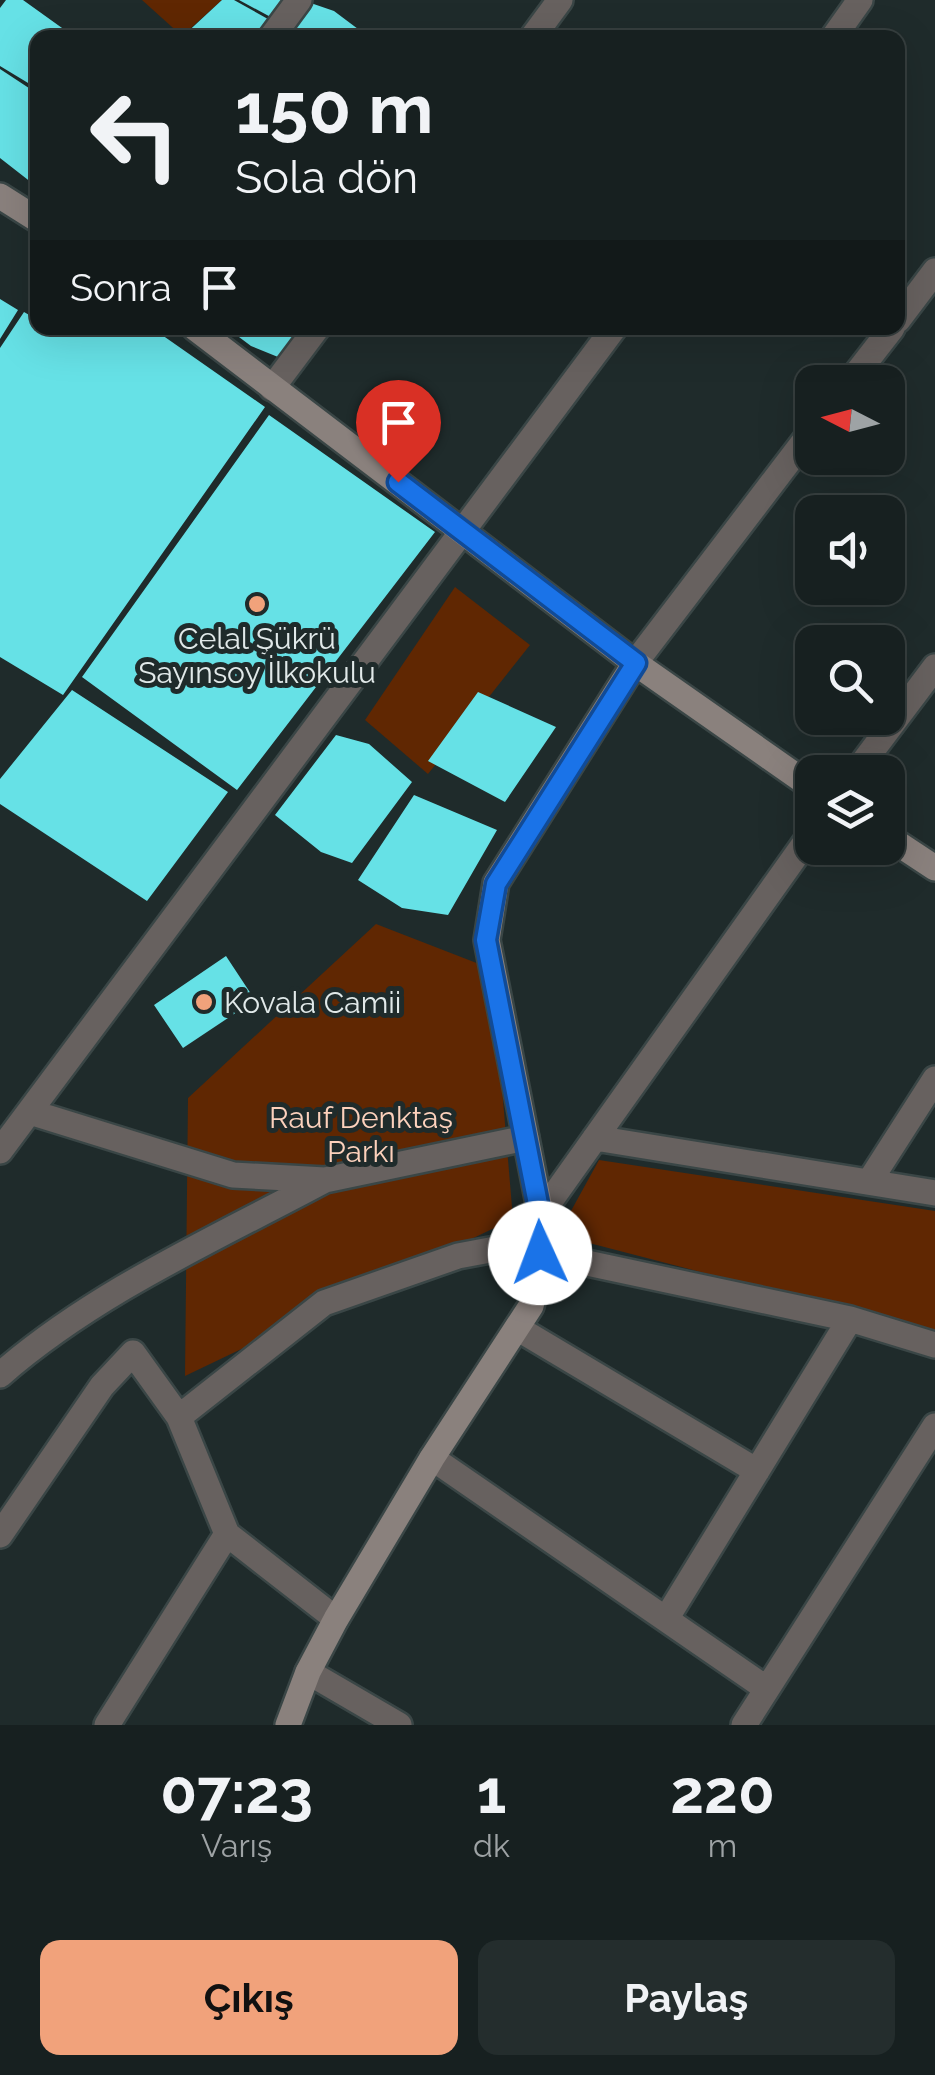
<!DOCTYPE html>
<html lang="tr">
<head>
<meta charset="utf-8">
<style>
  body { margin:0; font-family:Raleway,sans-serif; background:#242d2d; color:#f1f3f6; height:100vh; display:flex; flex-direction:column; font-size:38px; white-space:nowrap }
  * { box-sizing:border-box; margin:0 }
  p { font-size:32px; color:#9ea3a5 }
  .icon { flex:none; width:55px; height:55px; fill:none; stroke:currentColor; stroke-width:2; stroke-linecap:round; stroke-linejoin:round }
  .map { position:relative; height:1725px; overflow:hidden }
  .details { display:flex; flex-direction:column; background:#172020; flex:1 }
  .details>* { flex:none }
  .top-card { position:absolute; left:30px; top:30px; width:875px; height:305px; border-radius:20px; box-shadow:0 10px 40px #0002,0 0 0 2px #363e3e; background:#172020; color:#f1f3f6; overflow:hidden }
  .needle { width:65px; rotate:276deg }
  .tools { position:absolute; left:795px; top:365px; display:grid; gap:20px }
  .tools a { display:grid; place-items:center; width:110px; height:110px; border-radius:20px; background:#172020; box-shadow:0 10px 40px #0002,0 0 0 2px #363e3e; font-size:50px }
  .pin { position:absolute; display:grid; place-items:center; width:85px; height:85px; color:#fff; margin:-102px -42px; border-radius:50% 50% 50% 0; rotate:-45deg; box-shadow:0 0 10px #0007 }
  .pin .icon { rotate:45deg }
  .me { position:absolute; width:110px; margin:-55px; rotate:358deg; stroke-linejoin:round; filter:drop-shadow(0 0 8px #0008) }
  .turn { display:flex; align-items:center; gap:35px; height:210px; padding:0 40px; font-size:45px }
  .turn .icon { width:130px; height:130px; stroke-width:2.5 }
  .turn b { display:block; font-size:70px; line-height:85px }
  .then { display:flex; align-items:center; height:95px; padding:0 40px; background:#0003; gap:20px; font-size:38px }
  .eta { display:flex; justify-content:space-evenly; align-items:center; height:170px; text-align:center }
  .eta b { font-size:60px; font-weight:700; line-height:70px }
  .primary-button { display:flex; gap:20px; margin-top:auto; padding:20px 40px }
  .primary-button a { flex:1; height:115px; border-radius:20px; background:#f1a27b; color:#111; font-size:40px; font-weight:700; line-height:115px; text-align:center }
  .primary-button a+a { background:#242d2d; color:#f1f3f6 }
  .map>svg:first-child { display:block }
  .green { fill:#602702 }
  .building { fill:#66e1e6 }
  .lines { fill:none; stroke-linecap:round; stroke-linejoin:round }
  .street-casing { stroke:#3a4646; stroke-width:30 }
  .secondary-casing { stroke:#3a4646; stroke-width:30 }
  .street { stroke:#67615f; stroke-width:25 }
  .secondary { stroke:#8a817d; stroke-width:25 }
  .route-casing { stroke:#114b97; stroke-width:25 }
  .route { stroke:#1a73e8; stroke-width:18 }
  .poi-dot { fill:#f1a27b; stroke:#1f2b2b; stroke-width:4 }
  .labels { text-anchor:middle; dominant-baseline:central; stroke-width:10; stroke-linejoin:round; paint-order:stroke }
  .poi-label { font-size:30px; fill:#e1e9e9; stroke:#1f2b2b }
  .park-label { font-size:30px; fill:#fcd1bc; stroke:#1f2b2b }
</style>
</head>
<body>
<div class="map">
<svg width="935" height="1725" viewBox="0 0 935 1725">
  <rect width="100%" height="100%" fill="#1f2b2b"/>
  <path class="green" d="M142,0h80l-40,36z
    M455,587l75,58 -102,129 -63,-54z
    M376,924l116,45 21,250 -328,157 3,-278z
    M599,1160l336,51v122l-369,-96v-17z"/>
  <path class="building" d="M6,0h17l53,38h-38v51l-38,-23v-58z
    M222,0h12l41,23 -11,15h-83z
    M239,0h55l-16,21z
    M302,0l32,11 36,27h-94z
    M0,69l38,25v82l-6,7 -32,-25z
    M0,299l18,11 -18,29z
    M24,312l14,8v8h114l113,79 -202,288 -63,-38v-309z
    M227,328h72l-21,29 -27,-11z
    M269,415l166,117 -198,258 -155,-113z
    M72,690l156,102 -81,109 -147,-97v-25z
    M478,692l78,35 -51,75 -77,-41z
    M336,735l33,9 43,38 -60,81 -31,-11 -46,-37z
    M414,795l83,35 -49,85 -46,-7 -44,-28z
    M226,956l29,44 -72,48 -29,-43z"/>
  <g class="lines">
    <g class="street-casing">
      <path id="street" d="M271,38l28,-38
        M532,38l28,-38
        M833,38l27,-38
        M898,320l37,-49
        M850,382l42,-54
        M272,388l45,-60
        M635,663l177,-232
        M856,772l79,-105
        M30,1112l203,63 92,5 201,-42
        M595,1138l340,55
        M0,1151l614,-823
        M869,1182l66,-103
        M541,1214l271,-381
        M517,1328l240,143
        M0,1375c95,-83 215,-136 325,-195
        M179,1417l145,-114 134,-47 64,-12 18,9 310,66 85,26
        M432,1458l335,231
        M0,1535l102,-149 31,-33 46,64 48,117 109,85
        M666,1619l184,-300
        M308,1672l91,53
        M107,1725l120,-191
        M744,1725l191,-299"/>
    </g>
    <g class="secondary-casing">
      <path id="secondary" d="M0,196l38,24
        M195,328l440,335 177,124
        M888,837l47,31
        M288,1725l20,-53 28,-53 96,-161 99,-152 9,-35 1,-57 -54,-274 9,-57 139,-220"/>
    </g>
    <use href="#street" class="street"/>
    <use href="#secondary" class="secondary"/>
  </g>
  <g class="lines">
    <g class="route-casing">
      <path id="route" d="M398,482l238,181 -140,221 -10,56 54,274v39"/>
    </g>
    <use href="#route" class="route"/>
  </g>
  <g class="poi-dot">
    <circle cx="257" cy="604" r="10"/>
    <circle cx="204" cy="1002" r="10"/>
  </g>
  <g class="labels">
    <g class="poi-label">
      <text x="257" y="638">Celal Şükrü<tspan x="257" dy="34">Sayınsoy İlkokulu</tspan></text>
      <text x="224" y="1002" text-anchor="start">Kovala Camii</text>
    </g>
    <g class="park-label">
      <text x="361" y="1117">Rauf Denktaş<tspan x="361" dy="34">Parkı</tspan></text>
    </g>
  </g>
</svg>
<div class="tools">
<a><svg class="needle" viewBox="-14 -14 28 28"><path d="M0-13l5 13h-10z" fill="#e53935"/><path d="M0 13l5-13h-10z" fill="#9ea3a5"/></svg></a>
<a><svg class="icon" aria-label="sound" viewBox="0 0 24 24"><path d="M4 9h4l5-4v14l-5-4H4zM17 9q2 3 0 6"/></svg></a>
<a><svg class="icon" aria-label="search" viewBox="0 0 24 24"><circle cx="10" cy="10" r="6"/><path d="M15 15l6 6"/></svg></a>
<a><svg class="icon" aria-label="layers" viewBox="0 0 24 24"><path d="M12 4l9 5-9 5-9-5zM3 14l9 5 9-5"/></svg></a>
</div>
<div class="pin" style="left:398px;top:482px;background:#d93025"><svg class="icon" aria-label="arrive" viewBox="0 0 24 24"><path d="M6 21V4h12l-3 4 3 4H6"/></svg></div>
<svg class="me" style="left:540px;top:1253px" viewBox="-20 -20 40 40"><circle r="19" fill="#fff"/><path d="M0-13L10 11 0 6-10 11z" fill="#1a73e8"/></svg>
<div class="top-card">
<div class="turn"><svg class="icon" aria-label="left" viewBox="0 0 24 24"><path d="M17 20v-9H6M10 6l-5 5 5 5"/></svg><div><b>150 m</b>Sola dön</div></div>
<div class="then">Sonra<svg class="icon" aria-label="arrive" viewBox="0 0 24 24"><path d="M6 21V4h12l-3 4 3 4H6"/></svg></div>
</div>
</div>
<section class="details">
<div class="eta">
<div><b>07:23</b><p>Varış</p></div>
<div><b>1</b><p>dk</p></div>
<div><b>220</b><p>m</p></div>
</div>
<div class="primary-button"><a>Çıkış</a><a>Paylaş</a></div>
</section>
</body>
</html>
